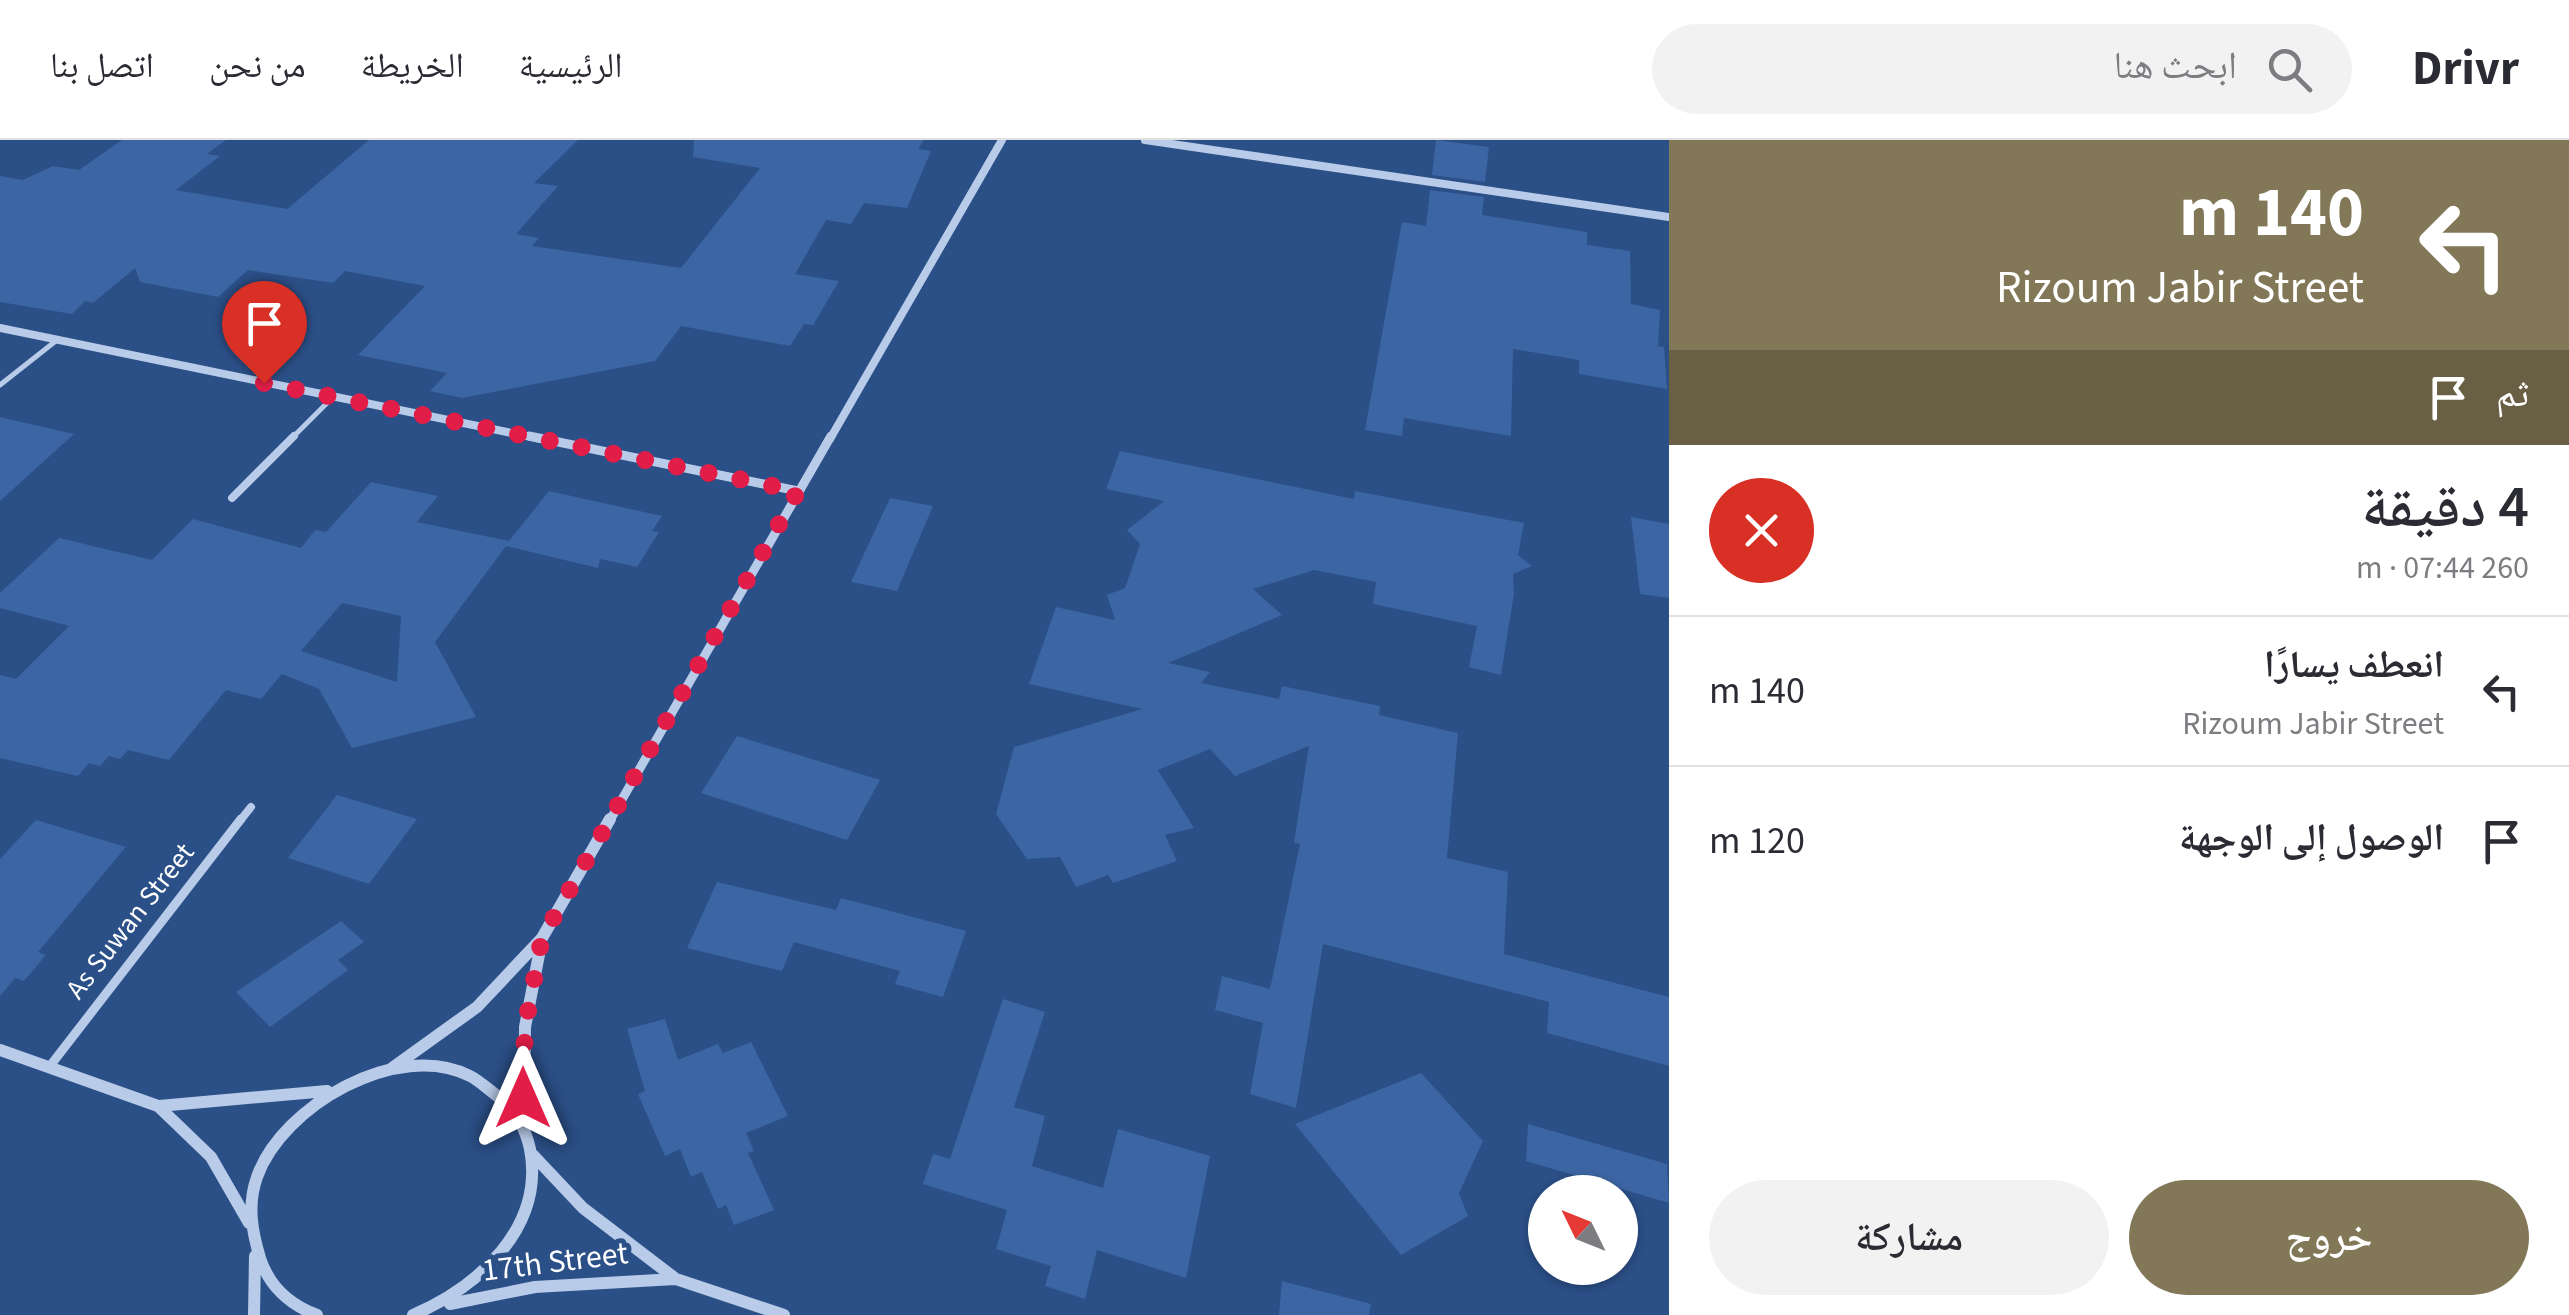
<!DOCTYPE html>
<html lang="ar">
<head>
<meta charset="utf-8">
<style>
  body { margin:0; font-family:"Source Sans 3","Noto Naskh Arabic",sans-serif; background:#f2f2f3; color:#2b2b33; direction:rtl; height:100vh; display:flex; flex-direction:column; font-size:38px; white-space:nowrap }
  * { box-sizing:border-box; margin:0 }
  p { font-size:32px; color:#7c7c81 }
  .icon { flex:none; width:55px; height:55px; fill:none; stroke:currentColor; stroke-width:2; stroke-linecap:round; stroke-linejoin:round }
  .map { position:relative; flex:1; overflow:hidden; direction:ltr }
  .sheet { display:flex; flex-direction:column; background:#fff; width:900px }
  .sheet>* { flex:none }
  .guide { background:#827756; color:#fff; overflow:hidden }
  .needle { width:65px; rotate:313deg }
  .controls { position:absolute; left:1528px; top:1035px; display:grid; gap:20px }
  .controls a { display:grid; place-items:center; width:110px; height:110px; border-radius:50%; background:#fff; box-shadow:0 2px 8px #0004; font-size:50px }
  .pin { position:absolute; display:grid; place-items:center; width:85px; height:85px; color:#fff; margin:-102px -42px; border-radius:50% 50% 50% 0; rotate:-45deg; box-shadow:0 0 10px #0007 }
  .pin .icon { rotate:45deg }
  .me { position:absolute; width:110px; margin:-55px; rotate:0deg; stroke-linejoin:round; filter:drop-shadow(0 0 8px #0008) }
  .turn { display:flex; align-items:center; gap:35px; height:210px; padding:0 40px; font-size:45px }
  .turn .icon { width:130px; height:130px; stroke-width:2.5 }
  .turn b { display:block; font-size:70px; line-height:85px }
  .then { display:flex; align-items:center; height:95px; padding:0 40px; background:#0003; gap:20px; font-size:38px }
  .round { display:grid; place-items:center; flex:none; width:105px; height:105px; border-radius:52px; background:#f2f2f3 }
  .head { display:flex; align-items:center; justify-content:space-between; height:170px; padding:0 40px }
  h1 { font-size:60px; font-weight:600; line-height:75px }
  .cta { display:flex; gap:20px; margin-top:auto; padding:20px 40px }
  .cta a { flex:1; height:115px; border-radius:60px; background:#827756; color:#fff; font-size:40px; font-weight:600; line-height:115px; text-align:center }
  .cta a+a { background:#f2f2f3; color:#2b2b33 }
  ul { padding:0; list-style:none }
  li { display:flex; align-items:center; gap:30px; height:150px; padding:0 40px; border-top:2px solid #e1e1e2 }
  li div { flex:1 }
  li b { display:block; font-size:38px }
  li em { font-style:normal }
  header { display:flex; align-items:center; gap:60px; box-sizing:border-box; height:140px; padding:0 50px; background:#fff; border-bottom:2px solid #e1e1e2 }
  header strong { font-size:48px }
  nav { display:flex; gap:55px; margin-inline-start:auto; font-size:35px }
  .search { width:700px; height:90px; background:#f2f2f3; display:flex; align-items:center; gap:25px; box-sizing:border-box; padding:0 35px; border-radius:55px; color:#7c7c81; font-size:38px }
  main { display:flex; flex:1; min-height:0 }
  .map>svg:first-child { display:block }
  .building { fill:#3c65a3; fill-rule:evenodd }
  .lines { fill:none; stroke-linecap:round; stroke-linejoin:round }
  .service-far2 { stroke:#b8cbe8; stroke-width:5 }
  .service-far1 { stroke:#b8cbe8; stroke-width:8 }
  .service { stroke:#b8cbe8; stroke-width:9 }
  .minor-far2 { stroke:#b8cbe8; stroke-width:8 }
  .minor-far1 { stroke:#b8cbe8; stroke-width:9 }
  .minor { stroke:#b8cbe8; stroke-width:12 }
  .route { stroke:#e11d48; stroke-width:18; stroke-dasharray:0 32.4 }
  .labels { text-anchor:middle; dominant-baseline:central; stroke-width:10; stroke-linejoin:round; paint-order:stroke }
  .street-label { font-size:28px; fill:#fff; stroke:#2b4f87 }
  .near-street-label { font-size:32px; fill:#fff; stroke:#2b4f87 }
</style>
</head>
<body>
<header>
<strong>Drivr</strong>
<div class="search"><svg class="icon" aria-label="search" viewBox="0 0 24 24"><circle cx="10" cy="10" r="6"/><path d="M15 15l6 6"/></svg>ابحث هنا</div>
<nav><a>الرئيسية</a><a>الخريطة</a><a>من نحن</a><a>اتصل بنا</a></nav>
</header>
<main>
<section class="sheet">
<div class="guide">
<div class="turn"><svg class="icon" aria-label="left" viewBox="0 0 24 24"><path d="M17 20v-9H6M10 6l-5 5 5 5"/></svg><div><b>140 m</b>Rizoum Jabir Street</div></div>
<div class="then">ثم<svg class="icon" aria-label="arrive" viewBox="0 0 24 24"><path d="M6 21V4h12l-3 4 3 4H6"/></svg></div>
</div>
<div class="head"><div><h1>4 دقيقة</h1><p>260 m · 07:44</p></div><a class="round" style="background:#d93025;color:#fff"><svg class="icon" aria-label="close" viewBox="0 0 24 24"><path d="M6 6l12 12M18 6L6 18"/></svg></a></div>
<ul>
<li><svg class="icon" aria-label="left" viewBox="0 0 24 24"><path d="M17 20v-9H6M10 6l-5 5 5 5"/></svg><div><b>انعطف يسارًا</b><p>Rizoum Jabir Street</p></div><em>140 m</em></li>
<li><svg class="icon" aria-label="arrive" viewBox="0 0 24 24"><path d="M6 21V4h12l-3 4 3 4H6"/></svg><div><b>الوصول إلى الوجهة</b></div><em>120 m</em></li>
</ul>
<div class="cta"><a>خروج</a><a>مشاركة</a></div>
</section>
<div class="map">
<svg width="1669" height="1175" viewBox="0 0 1669 1175">
  <rect width="100%" height="100%" fill="#2b4f87"/>
  <path class="building" d="M122,0h104l-19,14 13,2 -44,34 111,19 82,-69h209l-44,43 24,3 -42,48 23,4 -7,8 149,22 79,-100 -67,-11 1,-17h230l-6,9 13,2 -24,57 -43,-5 -13,21 -25,-4 -31,54 44,7 -26,44 -9,-1 -14,22 -109,-20 -26,35 -193,37 -32,-7 17,-18 -89,-18 67,-69 -80,-15 -12,12 -85,-13 -30,27 -78,-15 -5,-14 -42,35 -8,-2 -13,13 -72,-12v-126l23,4 30,-14 26,4z
    M1436,0l53,7 -4,35 -53,-7z
    M1430,50l54,7 -2,18 105,17v13l43,6 1,53 29,6 -2,36 6,1 3,42 -88,-15v-14l-66,-11 -2,87 -107,-18 -2,18 -37,-6 37,-208 24,4z
    M0,277l74,17 -74,67z
    M1120,311l234,48 1,-8 169,32 -6,32 14,11 -19,8 1,19 -13,82 -32,-8 8,-41 -104,-22 3,-22 -62,-12 -61,19 29,26 -114,48 42,9 -9,11 78,16 3,-13 98,20 -1,9 79,18 -11,125 61,14 -4,82 165,43v69l-122,-33 2,-31 -226,-58 -27,164 -46,-14 13,-71 -48,-13 7,-34 48,13 30,-145 -6,-1 15,-97 -74,30 -25,-27 -52,21 36,58 -29,7 12,26 -64,22 -5,-8 -32,12 -16,-30 -33,2 -31,-45 18,-67 128,-38 -113,-25 27,-77 59,13 -8,-25 18,-7 15,-44 -13,-14 37,-29 -58,-12z
    M371,342l67,14 -21,26 92,19 40,-50 113,25 -10,15 7,1 -22,35 -37,-8 -2,9 -92,-22 -71,96 41,75 -124,31 -33,-59 -37,-15 -21,25 -35,-9 -57,70 -41,-10 -8,9 -11,-3 -9,10 -11,-3 -11,13 -78,-18v-83l16,4 53,-53 -69,-18v-15l59,-55 93,22 41,-41 108,29 14,-18 11,2zM342,463l59,13 -4,66 -96,-31z
    M890,358l43,8 -36,85 -46,-9z
    M1631,377l38,7v74l-29,-4z
    M737,596l143,44 -33,60 -146,-47z
    M337,655l80,24 -48,65 -81,-26z
    M36,680l90,27 -88,105 8,3 -22,26 -9,-3 -15,18v-137z
    M717,742l119,28 5,-12 125,33 -23,66 -48,-13 5,-13 -106,-29 -12,29 -95,-23z
    M341,781l23,21 -26,18 10,10 -78,57 -34,-35z
    M1003,859l42,13 -31,95 31,9 -13,50 71,22 15,-59 92,27 -24,122 -89,-28 -12,49 -40,-13 6,-20 -55,-17 11,-39 -84,-26 10,-30 17,5z
    M665,879l13,41 40,-16 5,9 28,-11 37,74 -42,17 8,18 -6,2 26,57 -40,15 -8,-20 -8,4 -16,-37 -11,5 -11,-28 -15,7 -27,-62 7,-3 -18,-62z
    M1421,933l62,68 -24,52 9,23 -67,39 -106,-131z
    M1528,984l139,40 2,39 -143,-42z
    M1282,1141l89,23 -2,11h-90z"/>
  <g class="lines">
    <path class="service-far2" d="M0,245l57,-45
      M291,299l42,-42"/>
    <path class="service-far1" d="M232,358l62,-62
      M239,682l12,-15"/>
    <path class="service" d="M50,926l191,-247"/>
    <path class="minor-far2" d="M1145,0l524,77
      M0,188l541,111
      M830,299l172,-299"/>
    <path class="minor-far1" d="M529,296l269,55
      M609,682l222,-386"/>
    <path class="minor" d="M0,910l158,56 53,51 38,66
      M392,928l85,-61 65,-69 68,-119
      M159,966l168,-15
      M524,980l1,-93 16,-83
      M533,1015l50,53 93,71 108,36
      M450,1164l85,-17 140,-8
      M254,1175l1,-59
      M317,1175c-27,-10 -48,-29 -57,-57 -8,-27 -13,-53 -3,-81 25,-71 141,-138 213,-101 10,5 20,15 30,22 16,12 26,32 30,51 15,79 -52,138 -117,166"/>
  </g>
  <g class="lines">
    <path class="route" d="M264,243l534,108 -256,447 -17,89 -2,71"/>
  </g>
  <g class="labels">
    <g class="street-label">
      <text transform="translate(130 781) rotate(-52)">As Suwan Street</text>
    </g>
    <g class="near-street-label">
      <text transform="translate(555 1122) rotate(-7)">17th Street</text>
    </g>
  </g>
</svg>
<div class="controls">
<a><svg class="needle" viewBox="-14 -14 28 28"><path d="M0-13l5 13h-10z" fill="#e53935"/><path d="M0 13l5-13h-10z" fill="#7c7c81"/></svg></a>
</div>
<div class="pin" style="left:264px;top:243px;background:#d93025"><svg class="icon" aria-label="arrive" viewBox="0 0 24 24"><path d="M6 21V4h12l-3 4 3 4H6"/></svg></div>
<svg class="me" style="left:523px;top:958px" viewBox="-20 -20 40 40"><path d="M0-17L14 15 0 8-14 15z" fill="#e11d48" stroke="#fff" stroke-width="4"/></svg>
</div>
</main>
</body>
</html>
